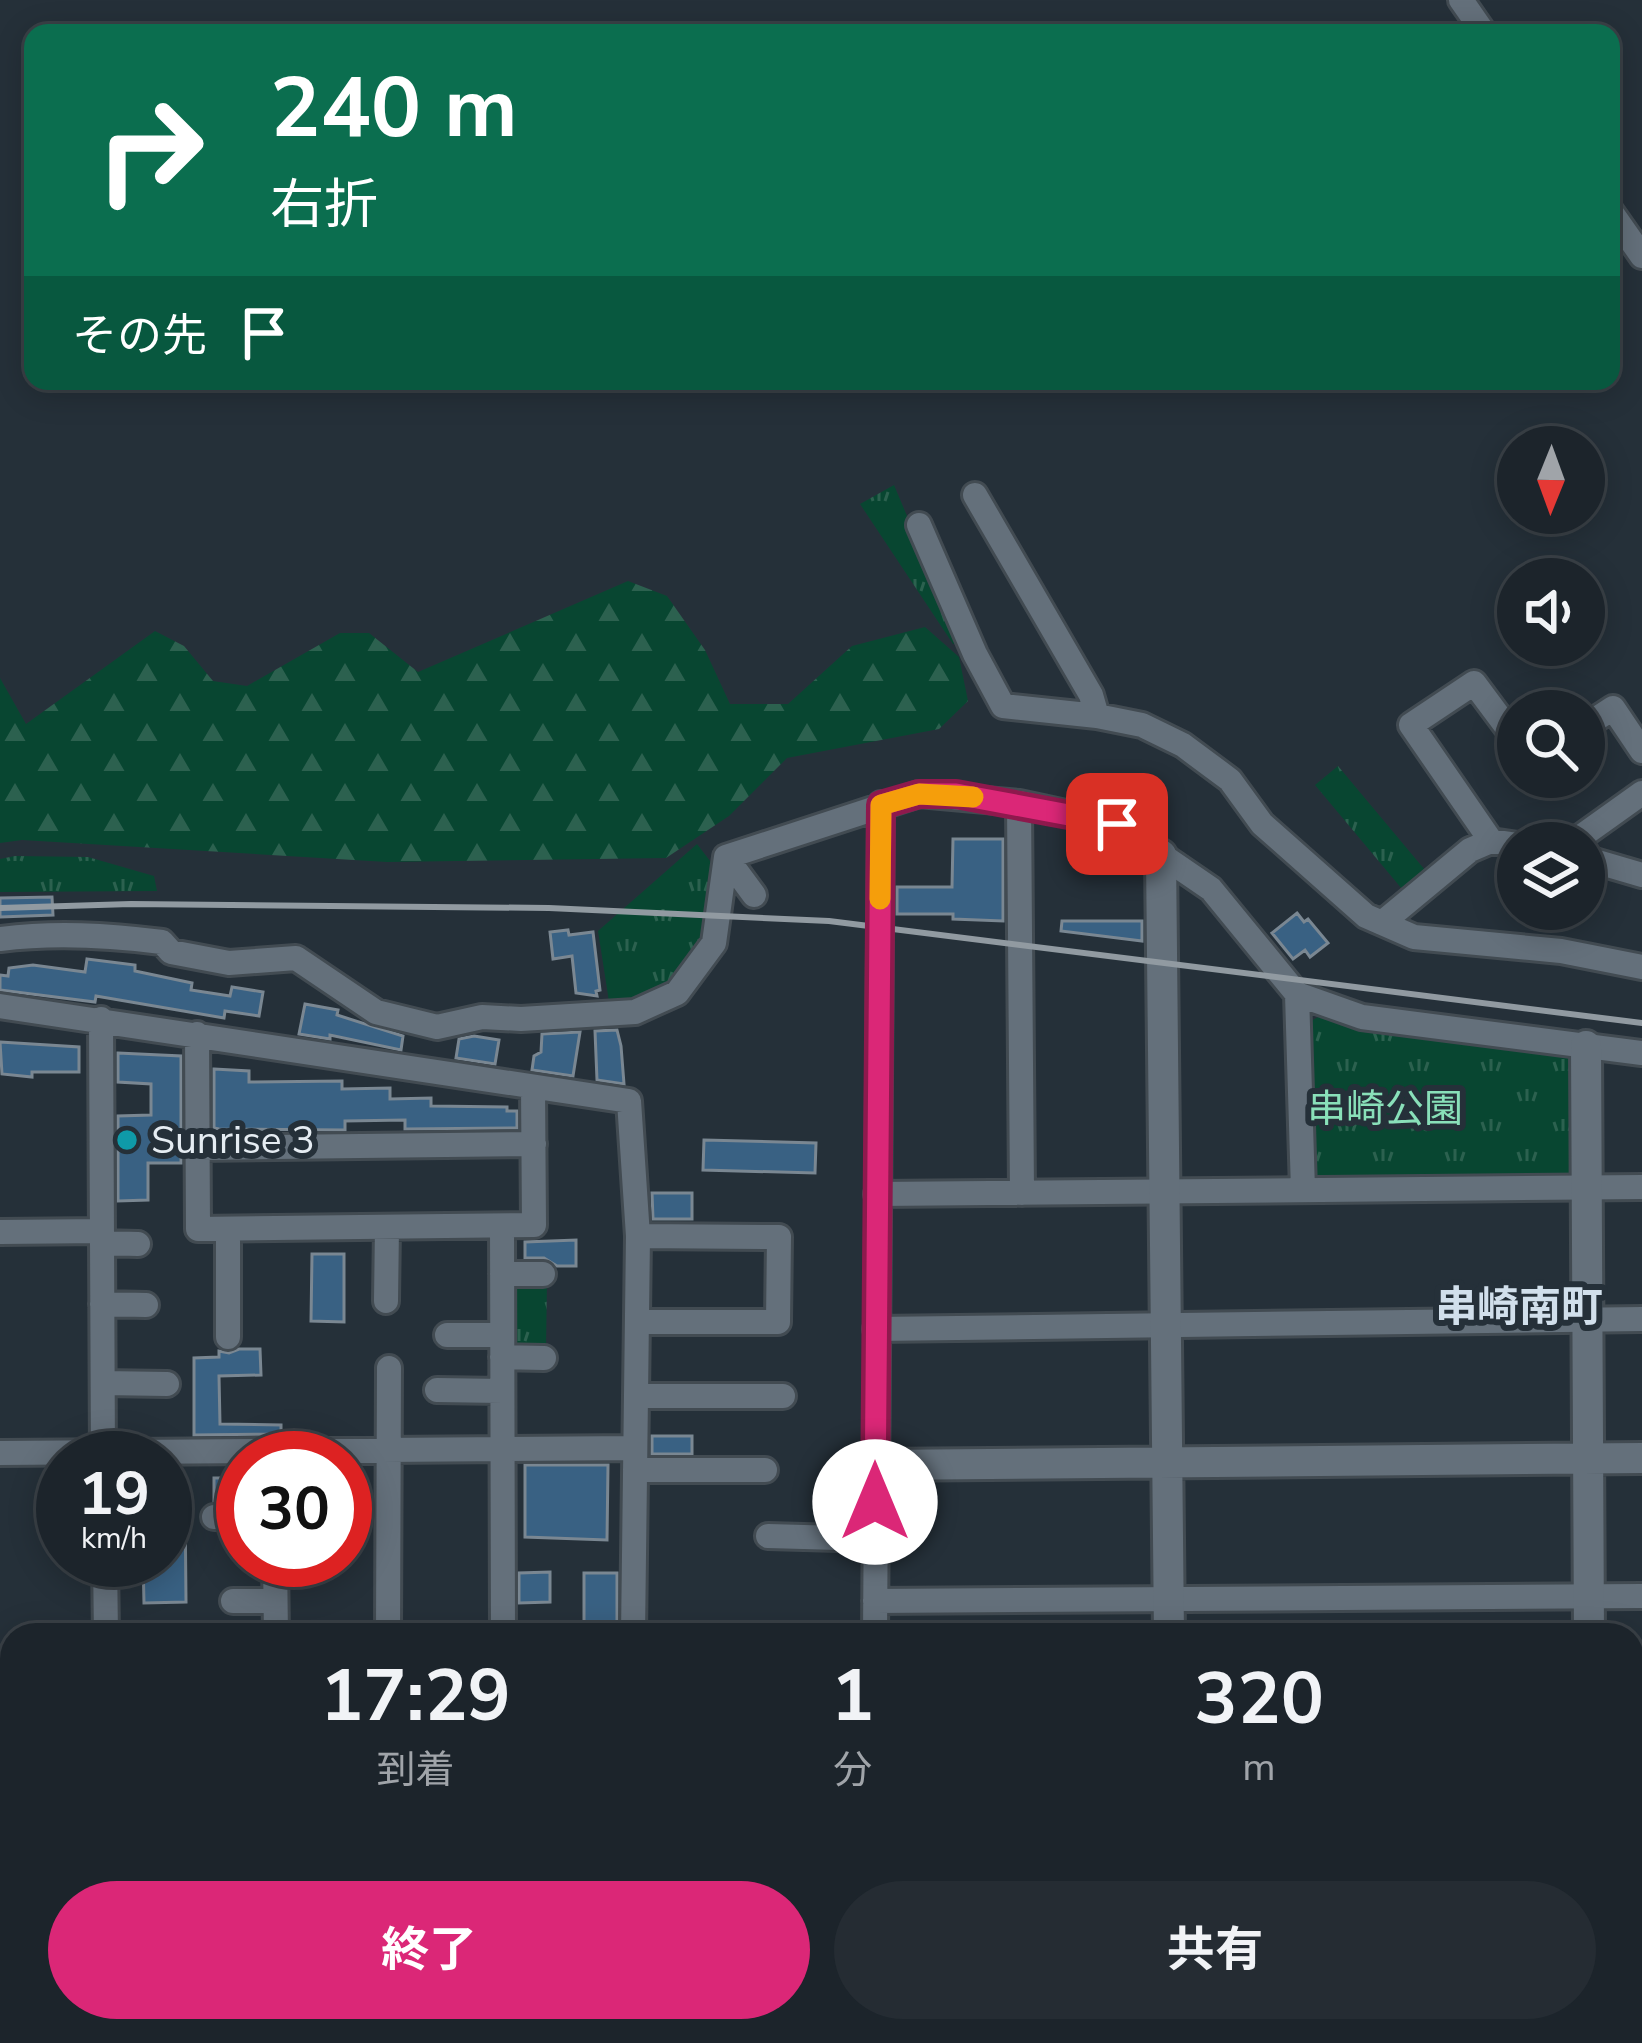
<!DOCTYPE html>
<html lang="ja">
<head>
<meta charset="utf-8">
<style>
  body { margin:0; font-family:"Nunito Sans","Noto Sans JP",sans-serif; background:#252c33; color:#f1f3f6; height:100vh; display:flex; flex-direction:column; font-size:45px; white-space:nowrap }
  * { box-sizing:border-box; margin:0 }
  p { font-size:39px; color:#a0a4a9 }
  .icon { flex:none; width:66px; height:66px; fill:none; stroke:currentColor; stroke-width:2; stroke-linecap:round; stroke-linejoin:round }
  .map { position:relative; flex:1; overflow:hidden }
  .panel { position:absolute; left:0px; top:1623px; width:1644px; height:420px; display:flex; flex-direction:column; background:#1c242b; border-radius:36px 36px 0 0; box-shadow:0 6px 30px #0003,0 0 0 3px #3a4147 }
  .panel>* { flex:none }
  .hud { position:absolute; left:24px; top:24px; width:1596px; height:366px; border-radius:24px; box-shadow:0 6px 30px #0003,0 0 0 3px #3a4147; background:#0b6e4f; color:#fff; overflow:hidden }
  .needle { width:78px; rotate:181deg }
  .controls { position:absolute; left:1497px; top:426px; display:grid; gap:24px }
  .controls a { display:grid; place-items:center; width:108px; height:108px; border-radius:50%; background:#1c242b; box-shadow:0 6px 30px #0003,0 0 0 3px #3a4147; font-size:60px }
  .speed { position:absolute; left:36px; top:1431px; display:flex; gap:24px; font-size:60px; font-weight:700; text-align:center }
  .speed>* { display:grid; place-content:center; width:156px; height:156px; border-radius:50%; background:#1c242b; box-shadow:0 6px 30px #0003,0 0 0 3px #3a4147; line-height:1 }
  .speed small { font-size:30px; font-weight:400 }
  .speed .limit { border:18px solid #d22; background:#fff; color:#111 }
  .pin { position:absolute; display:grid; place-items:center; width:102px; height:102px; color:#fff; margin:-51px; border-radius:24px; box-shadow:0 6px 18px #0006 }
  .me { position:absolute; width:132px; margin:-66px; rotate:0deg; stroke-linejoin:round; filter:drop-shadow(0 0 9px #0008) }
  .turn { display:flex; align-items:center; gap:42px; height:252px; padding:0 48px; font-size:54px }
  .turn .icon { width:156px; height:156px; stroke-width:2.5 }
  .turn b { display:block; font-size:84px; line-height:102px }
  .then { display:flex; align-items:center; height:114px; padding:0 48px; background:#0003; gap:24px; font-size:45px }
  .eta { display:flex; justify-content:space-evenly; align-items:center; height:204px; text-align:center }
  .eta b { font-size:72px; font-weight:700; line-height:84px }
  .action { display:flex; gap:24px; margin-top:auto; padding:24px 48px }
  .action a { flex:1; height:138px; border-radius:72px; background:#db2777; color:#fff; font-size:48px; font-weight:700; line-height:138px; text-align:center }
  .action a+a { background:#252c33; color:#f1f3f6 }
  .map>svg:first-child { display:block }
  .built { fill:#2d3d49 }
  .industrial { fill:url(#industrial-grid) }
  .forest { fill:url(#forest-firs) }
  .park { fill:url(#park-tufts) }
  .building { fill:#396183; stroke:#7a8792; stroke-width:3 }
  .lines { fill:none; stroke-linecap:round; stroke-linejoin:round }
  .minor-casing { stroke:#424b52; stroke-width:30 }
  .tertiary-casing { stroke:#424b52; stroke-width:36 }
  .minor { stroke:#64707b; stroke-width:24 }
  .tertiary { stroke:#64707b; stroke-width:30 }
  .rail { stroke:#919aa1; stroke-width:6 }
  .route-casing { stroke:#8e194d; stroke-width:30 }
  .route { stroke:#db2777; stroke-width:21 }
  .slow { stroke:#f59e0b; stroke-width:21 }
  .culture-dot { fill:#0f9aa8; stroke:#253039; stroke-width:4.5 }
  .labels { text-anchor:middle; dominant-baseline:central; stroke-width:12; stroke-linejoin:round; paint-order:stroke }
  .park-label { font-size:39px; fill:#89e0b9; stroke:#253039 }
  .poi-label { font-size:39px; fill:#e5ecf2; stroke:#253039; text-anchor:start }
  .neighbourhood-label { font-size:42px; font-weight:bold; fill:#d1dfeb; stroke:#253039 }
</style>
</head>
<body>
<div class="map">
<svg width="1642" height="2043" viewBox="0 0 1642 2043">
  <defs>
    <pattern id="industrial-grid" width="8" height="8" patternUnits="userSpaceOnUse" patternTransform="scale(3)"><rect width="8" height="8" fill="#3c3140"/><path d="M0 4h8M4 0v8" fill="none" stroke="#4f4553"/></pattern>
    <pattern id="forest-firs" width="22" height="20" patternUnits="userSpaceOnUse" patternTransform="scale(3)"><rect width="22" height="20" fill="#084631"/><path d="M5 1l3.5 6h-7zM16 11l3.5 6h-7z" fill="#2c614f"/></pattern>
    <pattern id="park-tufts" width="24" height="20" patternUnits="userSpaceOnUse" patternTransform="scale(3)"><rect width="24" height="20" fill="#084631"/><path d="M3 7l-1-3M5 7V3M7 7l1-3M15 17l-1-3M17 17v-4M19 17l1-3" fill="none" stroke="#2c614f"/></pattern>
  </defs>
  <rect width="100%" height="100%" fill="#253039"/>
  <path class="built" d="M152,2031h198v12h-198z"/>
  <path class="industrial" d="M0,1930h12v101h93v12h-105z
    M370,2031h253v12h-253z
    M637,2031h192v12h-192z
    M835,2031h746v12h-746z"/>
  <path class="forest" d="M628,581l39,15 38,54 25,54h58l64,-58 73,-19 34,30 9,44 -29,28 -152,29 -58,58 -63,42 -279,4 -365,-22 -22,3v-165l26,46 129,-93 29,15 29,35 34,5 93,-53h29l49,39z"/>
  <path class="park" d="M894,485l66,157 -7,2 -93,-140z
    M1338,766l87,104 -23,19 -87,-104z
    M697,844l20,26 -10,76 -33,43 -64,19 -12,-77z
    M15,856l73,1 66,19 3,15 -157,1v-33z
    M1322,1015l42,17 201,23 4,5 2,113 -5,6 -246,3 -9,-9 -2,-151z
    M547,1280l-1,70h-34l-3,-67z"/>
  <path class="building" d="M953,839h50v82l-50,-2v-5h-56v-27h55z
    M52,897l1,18 -53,2v-19z
    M1297,913l7,9 4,-3 20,24 -18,14 -5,-7 -12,9 -21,-26z
    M1062,921h80v20l-81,-10z
    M568,930l1,5 24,-3 7,58 -4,1 1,5 -21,-3 -4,-37 -19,3 -3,-27z
    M87,959l48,6v6l57,12 -1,7 39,6 2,-9 31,5 -4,24 -34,-5 -1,7 -128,-22 -1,6 -95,-12v-15l8,1 1,-8 24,-3 52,7z
    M305,1004l33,6 -1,5 66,21 -2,14 -71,-15v4l-31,-5z
    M617,1030l4,16 3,38 -27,-4 -2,-49z
    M580,1032l-7,44 -41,-6 2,-14 7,-4 1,-18z
    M474,1036l25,4 -4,24 -39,-6 3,-19z
    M0,1042l79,5v25h-47v5l-30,-3z
    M118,1053l63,3v107h-33v37l-30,1v-85l33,-1v-31l-33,-2z
    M214,1069l35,2v11l93,-1v8l48,-1v11l41,-1v8l76,1v4h10v17l-112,1v-9l-60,1v9l-126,-1 -5,-1z
    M704,1140l112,3 -1,30 -112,-3z
    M652,1193h40v26h-39z
    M576,1240v26h-19l-13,-8h-19v-16z
    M312,1254h32v68l-33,-1z
    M239,1349h21l1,26 -42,1 1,48 61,1v9l-87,1v-77l25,-1v-6l10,2z
    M652,1436h40v18h-40z
    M525,1465h83l-1,75 -82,-3z
    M214,1478h29v23h-29z
    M165,1496h20l1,106 -42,1 -1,-43h22z
    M550,1572v30l-31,1v-30z
    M584,1573h33v62h-33z"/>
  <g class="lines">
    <g class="minor-casing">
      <path id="minor" d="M1461,0l23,33
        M1611,212l31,44
        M975,495l116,200 6,21
        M919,525l56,129 28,52 94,10 45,9 41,20 47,35 32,44 104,92 48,21 147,14 81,16
        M1584,727l29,-19 29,43
        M1019,803l3,390
        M1491,841l-80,-116 63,-42 44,59
        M1572,843l70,-50
        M726,857l28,38
        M1584,858l58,17
        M1382,923l88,-73 21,-9 27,4
        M0,939c55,-7 107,-4 162,3l9,10 58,11 67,-5 80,54 61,15 45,-10 39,2 114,-7 42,-19 37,-50 12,-86 193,-63 100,9 97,21 95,65 86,105 65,23 280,36
        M1297,994l6,196
        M0,1006l629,95 9,135 -5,399
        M101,1019l2,439
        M197,1034l1,195 336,-4 -1,-138
        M197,1148l337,-4
        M877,1194l765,-7
        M502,1226l1,409
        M0,1232l102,-1
        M102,1243l36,1
        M502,1274h41
        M386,1301l1,-74
        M102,1304l44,1
        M637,1322h141l1,-85 -141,-1
        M876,1329l766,-10
        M447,1335h55
        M228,1337v-108
        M502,1357l42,1
        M103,1383l64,1
        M437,1390l65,1
        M636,1396h147
        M0,1453l635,-5
        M635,1470h130
        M214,1517h29
        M768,1536l107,3
        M105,1560l1,75
        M275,1560l1,75
        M233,1601h42
        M875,1601l767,-5
        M388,1635l1,-267
        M875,1635l6,-831
        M0,1675h12
        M1632,1730h10"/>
    </g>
    <g class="tertiary-casing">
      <path id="tertiary" d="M1161,855l8,780
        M1586,1046l3,589
        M876,1465l766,-7
        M1632,1896h10
        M0,1906h12
        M1593,2031v12
        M128,2043v-12"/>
    </g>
    <use href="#minor" class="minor"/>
    <use href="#tertiary" class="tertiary"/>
    <path class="rail" d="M0,908l131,-4 418,4 280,13 813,102"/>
  </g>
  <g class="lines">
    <g class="route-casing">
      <path id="route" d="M875,1502l6,-697 38,-11h37l161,30"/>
    </g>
    <use href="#route" class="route"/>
    <path class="slow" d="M880,899l1,-94 38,-11 54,3"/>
  </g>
  <circle class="culture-dot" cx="127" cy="1140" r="12"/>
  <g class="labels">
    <g class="park-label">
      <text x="1385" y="1109">串崎公園</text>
    </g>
    <g class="poi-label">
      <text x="151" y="1140">Sunrise 3</text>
    </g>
    <g class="neighbourhood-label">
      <text x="1519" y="1307">串崎南町</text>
    </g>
  </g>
</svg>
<div class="controls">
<a><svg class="needle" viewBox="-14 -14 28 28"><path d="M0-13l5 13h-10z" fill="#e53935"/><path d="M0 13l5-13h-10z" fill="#a0a4a9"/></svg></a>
<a><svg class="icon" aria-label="sound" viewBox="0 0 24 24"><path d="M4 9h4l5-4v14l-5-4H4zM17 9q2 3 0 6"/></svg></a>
<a><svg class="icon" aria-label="search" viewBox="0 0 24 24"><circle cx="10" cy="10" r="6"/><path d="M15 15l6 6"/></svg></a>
<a><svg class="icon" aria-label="layers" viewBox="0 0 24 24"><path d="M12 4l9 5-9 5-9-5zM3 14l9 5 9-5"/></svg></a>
</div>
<div class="speed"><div>19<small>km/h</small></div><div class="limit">30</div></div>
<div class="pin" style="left:1117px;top:824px;background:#d93025"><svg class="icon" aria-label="arrive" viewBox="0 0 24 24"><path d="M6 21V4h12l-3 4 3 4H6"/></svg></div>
<svg class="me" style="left:875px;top:1502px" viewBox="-20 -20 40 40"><circle r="19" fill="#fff"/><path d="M0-13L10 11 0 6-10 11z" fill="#db2777"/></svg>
<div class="hud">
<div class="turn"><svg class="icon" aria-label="right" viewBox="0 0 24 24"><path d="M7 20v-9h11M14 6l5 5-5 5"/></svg><div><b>240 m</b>右折</div></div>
<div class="then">その先<svg class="icon" aria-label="arrive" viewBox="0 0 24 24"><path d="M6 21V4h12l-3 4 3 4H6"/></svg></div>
</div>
<section class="panel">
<div class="eta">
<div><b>17:29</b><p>到着</p></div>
<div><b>1</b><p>分</p></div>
<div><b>320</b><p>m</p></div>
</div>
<div class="action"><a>終了</a><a>共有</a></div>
</section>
</div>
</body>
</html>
